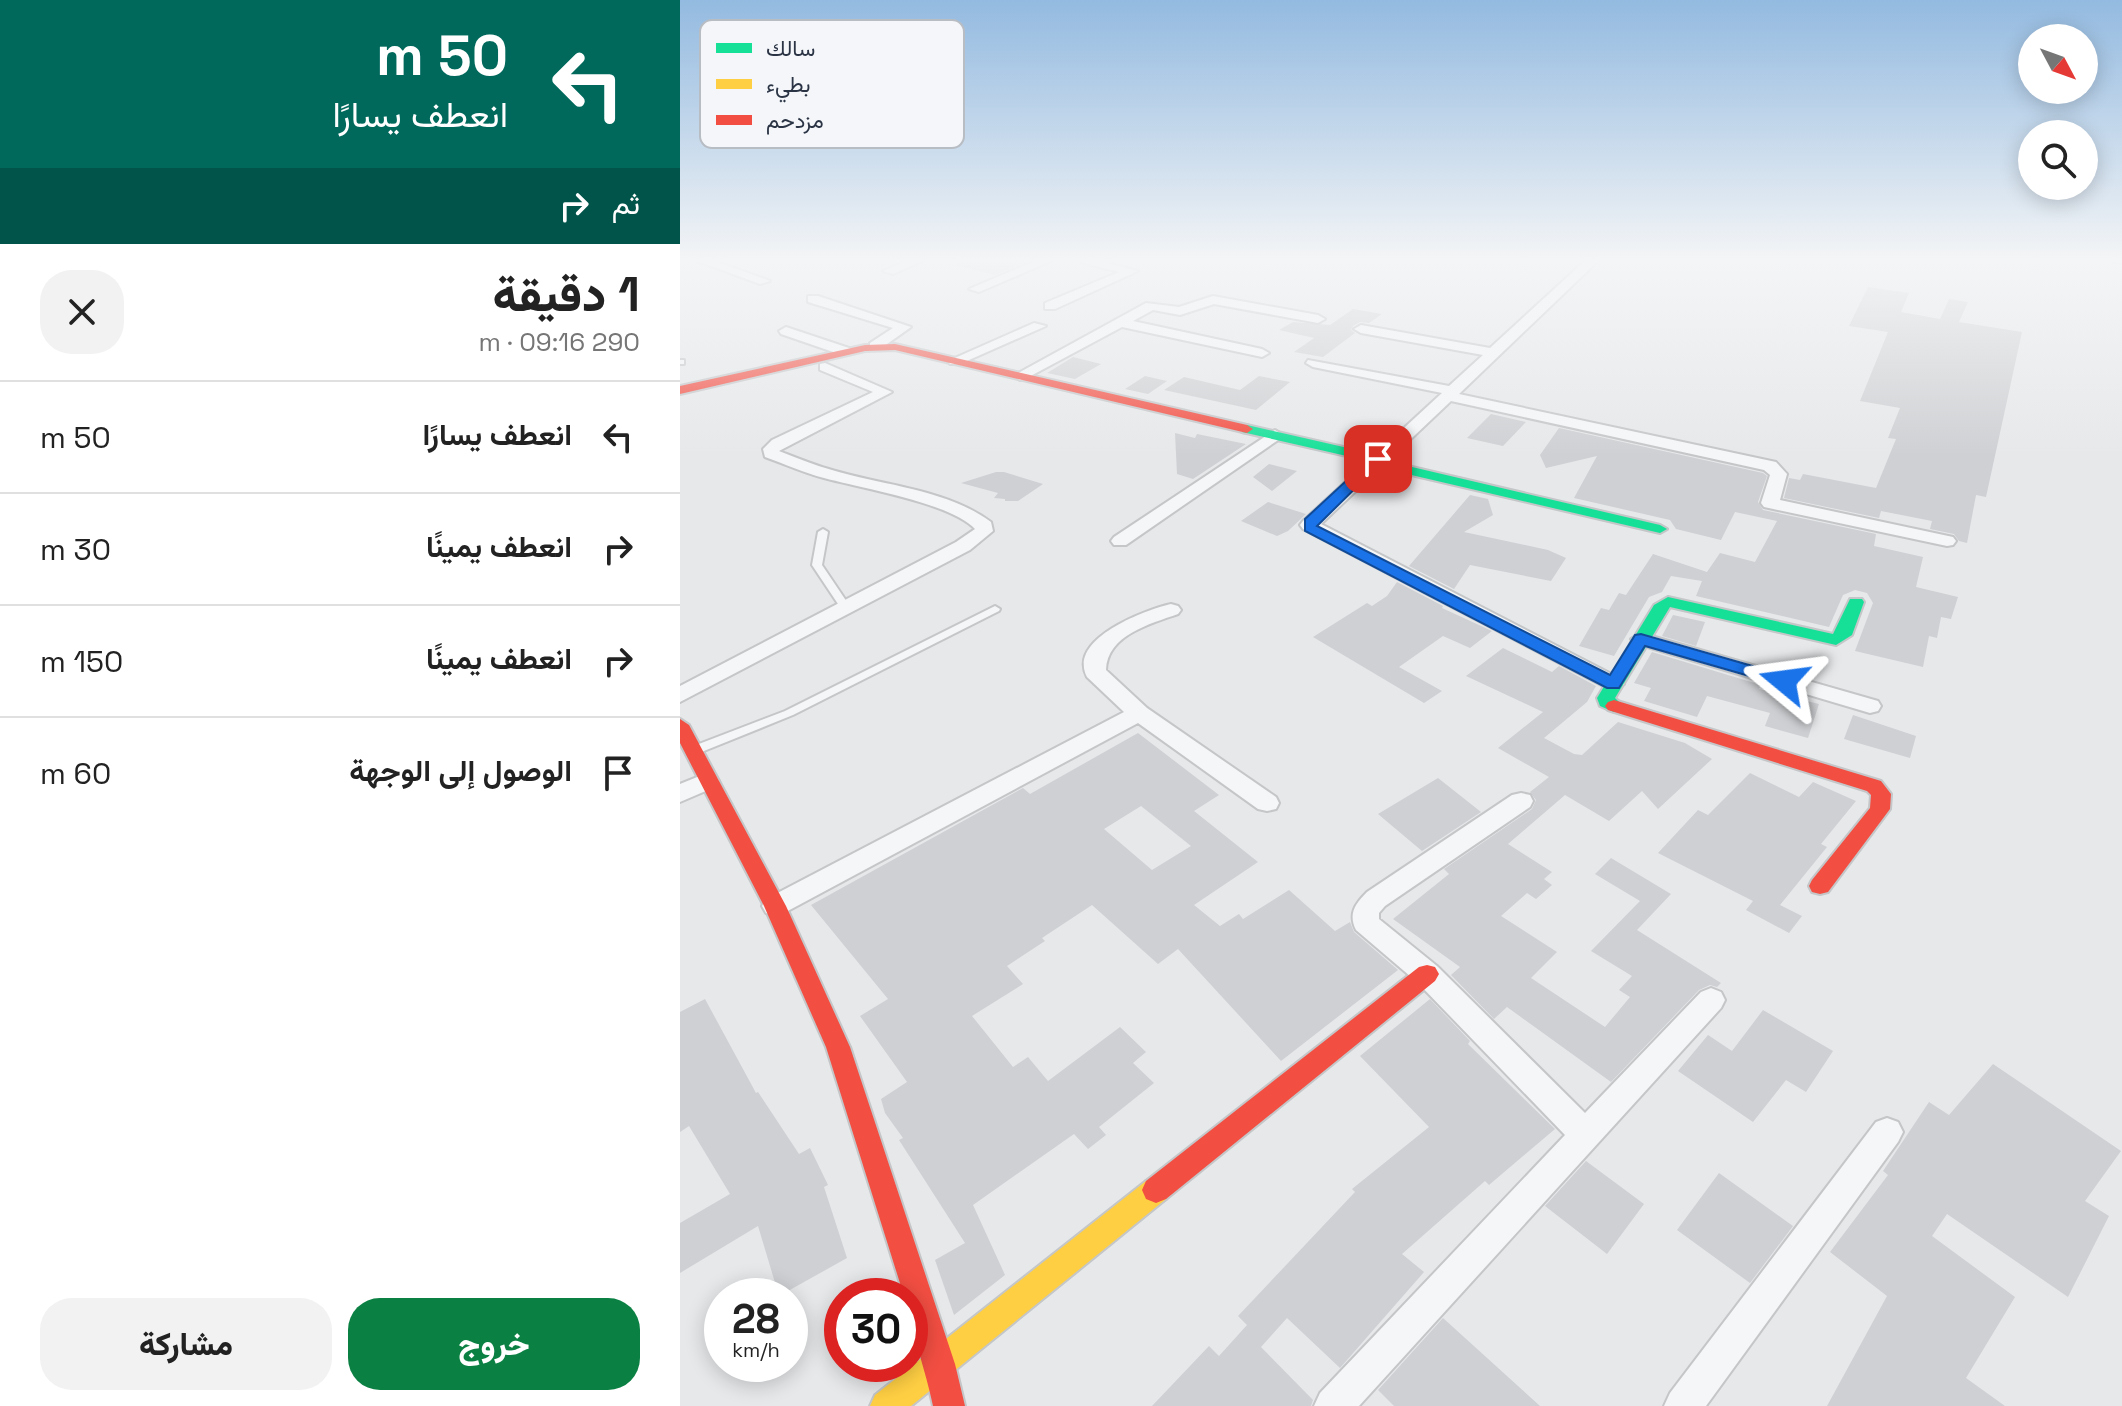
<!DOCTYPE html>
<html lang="ar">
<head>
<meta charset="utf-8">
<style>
  body { margin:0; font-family:"Space Grotesk",Vazirmatn,sans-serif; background:#f2f2f2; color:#222; direction:rtl; height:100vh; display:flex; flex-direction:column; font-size:30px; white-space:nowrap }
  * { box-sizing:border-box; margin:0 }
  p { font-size:26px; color:#767676 }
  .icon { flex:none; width:44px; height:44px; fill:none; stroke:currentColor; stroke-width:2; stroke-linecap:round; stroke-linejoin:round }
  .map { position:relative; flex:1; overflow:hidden; direction:ltr }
  .details { display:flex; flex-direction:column; background:#fff; width:680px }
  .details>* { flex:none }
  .guide { background:#00695c; color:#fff; overflow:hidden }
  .needle { width:52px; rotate:131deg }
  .tools { position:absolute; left:1338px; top:24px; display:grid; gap:16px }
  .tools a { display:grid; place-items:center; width:80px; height:80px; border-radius:50%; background:#fff; box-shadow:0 4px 20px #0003; font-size:40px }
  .speed { position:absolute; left:24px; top:1278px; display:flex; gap:16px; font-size:40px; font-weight:700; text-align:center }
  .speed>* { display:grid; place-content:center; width:104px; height:104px; border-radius:50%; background:#fff; box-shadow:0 4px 20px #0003; line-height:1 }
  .speed small { font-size:20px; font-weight:400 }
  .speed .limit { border:12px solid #d22; background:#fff; color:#111 }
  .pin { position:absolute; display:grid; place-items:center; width:68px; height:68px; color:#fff; margin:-34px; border-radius:16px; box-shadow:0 4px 12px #0006 }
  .me { position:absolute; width:88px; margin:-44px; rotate:286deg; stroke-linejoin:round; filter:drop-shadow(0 0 6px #0008) }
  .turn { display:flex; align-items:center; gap:28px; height:168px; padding:0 40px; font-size:36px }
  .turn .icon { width:104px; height:104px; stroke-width:2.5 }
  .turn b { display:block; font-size:56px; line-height:68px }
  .then { display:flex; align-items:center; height:76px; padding:0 40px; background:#0003; gap:16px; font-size:30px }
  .round { display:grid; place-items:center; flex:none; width:84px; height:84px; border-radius:32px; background:#f2f2f2 }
  .head { display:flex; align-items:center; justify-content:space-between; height:136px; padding:0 40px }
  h1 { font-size:48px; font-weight:800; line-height:60px }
  .cta { display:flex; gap:16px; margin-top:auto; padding:16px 40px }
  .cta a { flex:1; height:92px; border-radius:32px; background:#0b8043; color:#fff; font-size:32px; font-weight:800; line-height:92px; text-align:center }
  .cta a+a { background:#f2f2f2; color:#222 }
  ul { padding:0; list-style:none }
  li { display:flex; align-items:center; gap:24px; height:112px; padding:0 40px; border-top:2px solid #e0e0e0 }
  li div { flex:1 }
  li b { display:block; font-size:30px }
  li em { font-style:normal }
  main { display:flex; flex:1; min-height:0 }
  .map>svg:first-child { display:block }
  .building { fill:#ced0d3; fill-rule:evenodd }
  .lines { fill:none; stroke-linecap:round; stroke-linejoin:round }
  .lane-casing { stroke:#c4c6c8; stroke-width:4 }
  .street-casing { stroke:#c4c6c8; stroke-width:4 }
  .fast-casing { stroke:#c4c6c8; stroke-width:4 }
  .slow-casing { stroke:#c4c6c8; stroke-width:4 }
  .jam-casing { stroke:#c4c6c8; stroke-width:4 }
  .lane { fill:#f5f6f7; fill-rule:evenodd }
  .street { fill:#f5f6f7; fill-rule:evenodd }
  .fast { fill:#16e098; fill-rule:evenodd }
  .slow { fill:#ffcf43; fill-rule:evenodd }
  .jam { fill:#f24e42; fill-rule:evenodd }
  .route { fill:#1a73e8; stroke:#114b97; stroke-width:2 }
  .key { fill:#f4f6f9; stroke:#b8bcc3; stroke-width:2 }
  .key-label { font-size:22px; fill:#2b3445 }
</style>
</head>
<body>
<main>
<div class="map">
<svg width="1442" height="1406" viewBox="0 0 1442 1406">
  <rect width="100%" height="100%" fill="#e6e8ea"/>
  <path class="building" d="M276,259h77l-38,16 -40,-10z
    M1188,287l41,6 -8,19 39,7 9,-20 19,3 -9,20 63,10 -36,165 -10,-2 -9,48 -8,-2 -5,-7 -24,-5 2,-8 -51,-10 -2,7 -95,-20 5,-20 11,2 3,-6 73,14 20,-49 -8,-1 12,-30 -40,-7 28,-69 -39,-6z
    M673,309l29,5 -13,9 -9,-1 -7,4 -2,4 4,3 -32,24 -29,-5 20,-14 -35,-8 14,-8 37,3z
    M393,357l28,7 -26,15 -28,-6z
    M465,376l22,5 -19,13 -23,-5z
    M579,376l31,6 -34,28 -92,-20 20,-13 56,13z
    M811,414l35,8 -23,24 -36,-8z
    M879,428l204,45 4,3 -9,26 5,8 113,24 -2,12 49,11 -7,30 42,10 -7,22 -10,-2 -4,21 -8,-2 -6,31 -68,-16 18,-48 -6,-10 -12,-3 -12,5 -14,32 -133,-31 6,-15 -31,-5 -9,16 -13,5 -35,59 -35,-10 22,-38 8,2 10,-17 7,2 27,-41 54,18 13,-19 35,9 22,-41 -42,-9 -14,28 -45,-11 -6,-9 -96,-22 23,-42 -51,12 -6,-13z
    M495,433l20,5 2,-4 49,10 -53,35 -16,-5z
    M589,464l28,7 -25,20 -19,-14z
    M316,472h8l39,12 -25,17h-13v-2l-11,-1 4,-5 -37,-10z
    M790,495l18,4 5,16 -29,17 84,18 18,8 -15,23 -81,-16 -16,24 -45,-23z
    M588,502l38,12 -18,17 -11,5 -36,-15z
    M717,582l46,24 -1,2 50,23 -22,17 -27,-12 -44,31 43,24 -18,12 -111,-66 54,-34 5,3 15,-10z
    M993,615l32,7 -9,24 -34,-10z
    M823,648l49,24 7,-6 37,20 -9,16 -43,36 30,16 8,1 36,-33 67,21 27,16 -54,50 -16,-18 -33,30 -44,-26 -57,49 44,28 -8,7 8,6 -16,14 -9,-6 -26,23 56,36 -26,26 74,49 25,-30 -11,-7 13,-14 -41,-25 49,-50 -45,-27 16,-16 60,36 -34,36 84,53 -4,4 -7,-2 -11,5 -88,92 -104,-75 -13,12 -43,-44 9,-8 -67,-48 56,-45 -5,-5 88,-60 4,-9 -6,-8 19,-15 -51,-29 45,-36 -77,-36z
    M972,652l109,33 -2,4 60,15 -11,34 -43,-12 5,-13 -63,-17 -10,21 -53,-16 7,-13 -17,-5z
    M1173,715l63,21 -6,22 -66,-19z
    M458,733l81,62 -25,16 64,51 -64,43 26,21 19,-12 4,5 46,-29 46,41 15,-9 4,10 44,38 -117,91 -103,-112 -20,15 -66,-59 -50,33 3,3 -38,25 16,18 -51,32 41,51 15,-10 20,24 72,-54 26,25 -13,11 21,20 -55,44 7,8 -18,14 -14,-15 -101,71 32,70 -51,40 -19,-55 30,-17 -66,-103 4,-2 -18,-25 -4,-14 26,-17 -47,-66 28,-17 -77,-94 212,-117 7,6zM461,806l50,40 -39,24 -48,-41z
    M1070,773l49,24 14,-15 43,19 -35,43 6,3 -47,58 22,11 -13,17 -43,-23 7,-9 -95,-48 40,-43 10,5z
    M758,778l43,34 -59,39 -44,-37z
    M25,999l51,94 2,-1 41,62 11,-6 18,37 -4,2 23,71 -68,38 -21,-70 -78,47v-50l50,-29 -41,-68 -9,6v-120z
    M750,999l40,42 -2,3 87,85 -66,56 -4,-4 -83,73 22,18 -84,96 -53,-50 -26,29 52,53 -2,6h-159l57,-60 10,10 28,-31 -9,-9 117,-124 -3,-3 77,-62 -69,-71z
    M1083,1010l70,41 -27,41 -20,-12 -33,42 -75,-51 30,-36 24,16z
    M1313,1064l128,87 -36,50 24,15 -41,81 -121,-83 -15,22 83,61 -49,81 39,28h-178l60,-110 -57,-44 58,-77 -5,-4 46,-69 20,13z
    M906,1161l58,43 -37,50 -62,-48z
    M1039,1173l74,53 -43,57 -73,-53z
    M763,1318l97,88h-146l-16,-16z"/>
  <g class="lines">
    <g class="lane-casing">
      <path id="lane" d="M0,360h4v4h-4z
        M143,529l5,3 -6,33 29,43 -1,2h-8l-30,-45 6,-33z
        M315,606l5,3 -1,2 -206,104 -94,38h-8l-2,-3 2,-3 94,-36z"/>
    </g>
    <g class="street-casing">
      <path id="street" d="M12,259h17l61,22 -10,3z
        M231,259h16l-34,15 -10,-3z
        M360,259h16l-77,33 -10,-3z
        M388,259h22l48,12 -83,38h-10v-6l74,-31z
        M907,259h13l-141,135 317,68 11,12 -7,26 173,37 3,4 -3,4 -6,1 -183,-39 -3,-4 9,-28 -6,-5 -313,-69 -130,123 300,155 3,5 -11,7 -310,-162 -3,-4 3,-4 139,-128 -129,-26 -7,-4 2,-3 141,26 34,-31 -122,-22 -7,-4 7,-4 129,23z
        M1433,259h9v4l-7,-1z
        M128,296h10l93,31 -31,22h-10v-6l23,-15 -85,-26z
        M533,296l105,19 7,4 -7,4 -104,-19 -34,11 -27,-5 -20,11 129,28 7,4 -7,4 -140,-30 -97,52 -5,1 -7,-4 133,-73 33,4z
        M354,323l12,3 -86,38h-10l-2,-3z
        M106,327l66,22 2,3 -12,3 -61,-21 -2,-3z
        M145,363l67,29 -113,59c18,7 35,14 53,19 53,16 114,19 159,52l2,9 -23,19 -290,152v-16l276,-144 19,-13c-24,-26 -114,-41 -151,-51 -20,-5 -39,-14 -59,-21l-2,-8 9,-9 101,-48 -53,-22v-6z
        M595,430l8,5 -2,3 -155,107h-12l-3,-4 3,-4z
        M491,604l7,2 3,4 -3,4c-28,10 -71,21 -72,56l41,38 129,89 3,6 -3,6 -9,2 -9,-2 -120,-86 -354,190 -9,3 -9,-3 -4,-7 4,-7 358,-187 -37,-35c-20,-38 58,-67 84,-73z
        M961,633l237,68 3,5 -3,5 -8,2 -236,-70 -3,-4z
        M27,773l8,2 4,6 -4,6 -35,15v-18z
        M841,793l9,2 3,6 -3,6 -145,99 -6,7v6l58,47 148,147 116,-121 10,-4 10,4 4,8 -4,8 -362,398h-45l6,-13 245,-258 -148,-153 -61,-52c-8,-16 -1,-26 11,-38l145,-97z
        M1207,1118l11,4 5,10 -5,10 -192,264h-42l6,-13 206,-271z"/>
    </g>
    <g class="fast-casing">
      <path id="fast" d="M567,425l136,31 12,7 265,62 7,4 -7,4 -270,-63 -17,-8 -131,-30v-6z
        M988,597l165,37 17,-35h12l2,3 -12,33 -16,10 -166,-38 -55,91 8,8 -3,4 -6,2 -14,-6 -3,-8 57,-93z"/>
    </g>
    <g class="slow-casing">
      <path id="slow" d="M476,1177l10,4 4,9 -4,9 -255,207h-41l5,-11 271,-214z"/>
    </g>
    <g class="jam-casing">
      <path id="jam" d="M215,344l352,81 6,4 -6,4 -352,-83 -30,1 -185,43v-8l185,-41z
        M934,700l267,81 10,13 -1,15 -62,83 -8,2 -8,-2 -3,-6 3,-6 58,-72 1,-13 -4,-4 -259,-81 -3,-4 3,-4z
        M0,719l9,6 97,181 64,141 105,317 10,42h-32c-7,-36 -23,-73 -23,-110h-6l-78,-249 -62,-141 -84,-163z
        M747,965l8,2 4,7 -4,7 -269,218 -10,4 -10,-4 -4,-9 4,-9 273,-214z"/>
    </g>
    <use href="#lane" class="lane"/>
    <use href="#street" class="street"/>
    <use href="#fast" class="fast"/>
    <use href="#slow" class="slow"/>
    <use href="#jam" class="jam"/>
  </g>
  <linearGradient id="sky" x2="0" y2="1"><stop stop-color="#93bae0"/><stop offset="0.57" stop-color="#f4f5f6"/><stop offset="1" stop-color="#f4f5f6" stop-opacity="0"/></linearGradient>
  <rect width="1442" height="456" fill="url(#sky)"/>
  <path class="route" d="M693,456l12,3 -68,67 293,149 25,-40 6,-1 150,43 2,4 -9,5 -139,-40 -26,42h-12l-302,-157v-12z"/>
  <rect x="20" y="20" width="264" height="128" rx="12" class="key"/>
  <rect x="36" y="43" width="36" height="10" fill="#16e098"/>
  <rect x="36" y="79" width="36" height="10" fill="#ffcf43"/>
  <rect x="36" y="115" width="36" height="10" fill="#f24e42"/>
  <g class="key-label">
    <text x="86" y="56">سالك</text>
    <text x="86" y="92">بطيء</text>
    <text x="86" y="128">مزدحم</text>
  </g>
</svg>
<div class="tools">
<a><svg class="needle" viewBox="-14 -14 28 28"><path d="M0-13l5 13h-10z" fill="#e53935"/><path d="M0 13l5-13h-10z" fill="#767676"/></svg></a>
<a><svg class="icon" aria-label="search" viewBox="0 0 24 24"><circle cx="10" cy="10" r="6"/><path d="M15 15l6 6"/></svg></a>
</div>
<div class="speed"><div>28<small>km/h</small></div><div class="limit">30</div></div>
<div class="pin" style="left:698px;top:459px;background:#d93025"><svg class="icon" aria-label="arrive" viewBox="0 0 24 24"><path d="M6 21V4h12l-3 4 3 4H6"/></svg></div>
<svg class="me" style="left:1104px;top:681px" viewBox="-20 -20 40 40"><path d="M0-17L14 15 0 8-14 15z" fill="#1a73e8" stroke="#fff" stroke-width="4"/></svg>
</div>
<section class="details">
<div class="guide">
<div class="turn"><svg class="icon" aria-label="left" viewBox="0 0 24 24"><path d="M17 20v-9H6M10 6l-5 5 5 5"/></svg><div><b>50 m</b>انعطف يسارًا</div></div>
<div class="then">ثم<svg class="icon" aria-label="right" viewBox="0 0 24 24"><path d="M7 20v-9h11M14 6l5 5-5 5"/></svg></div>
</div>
<div class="head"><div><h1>1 دقيقة</h1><p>290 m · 09:16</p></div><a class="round"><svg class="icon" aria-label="close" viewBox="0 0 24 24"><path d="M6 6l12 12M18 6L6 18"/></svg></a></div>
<ul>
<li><svg class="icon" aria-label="left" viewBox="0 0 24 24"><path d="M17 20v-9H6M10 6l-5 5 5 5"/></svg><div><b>انعطف يسارًا</b></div><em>50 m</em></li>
<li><svg class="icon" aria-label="right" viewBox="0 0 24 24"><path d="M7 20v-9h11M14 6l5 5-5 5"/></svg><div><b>انعطف يمينًا</b></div><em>30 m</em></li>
<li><svg class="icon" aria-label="right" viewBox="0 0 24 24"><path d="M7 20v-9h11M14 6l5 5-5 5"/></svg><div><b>انعطف يمينًا</b></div><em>150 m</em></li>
<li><svg class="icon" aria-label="arrive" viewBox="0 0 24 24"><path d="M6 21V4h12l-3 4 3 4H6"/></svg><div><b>الوصول إلى الوجهة</b></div><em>60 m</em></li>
</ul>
<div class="cta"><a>خروج</a><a>مشاركة</a></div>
</section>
</main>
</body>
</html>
